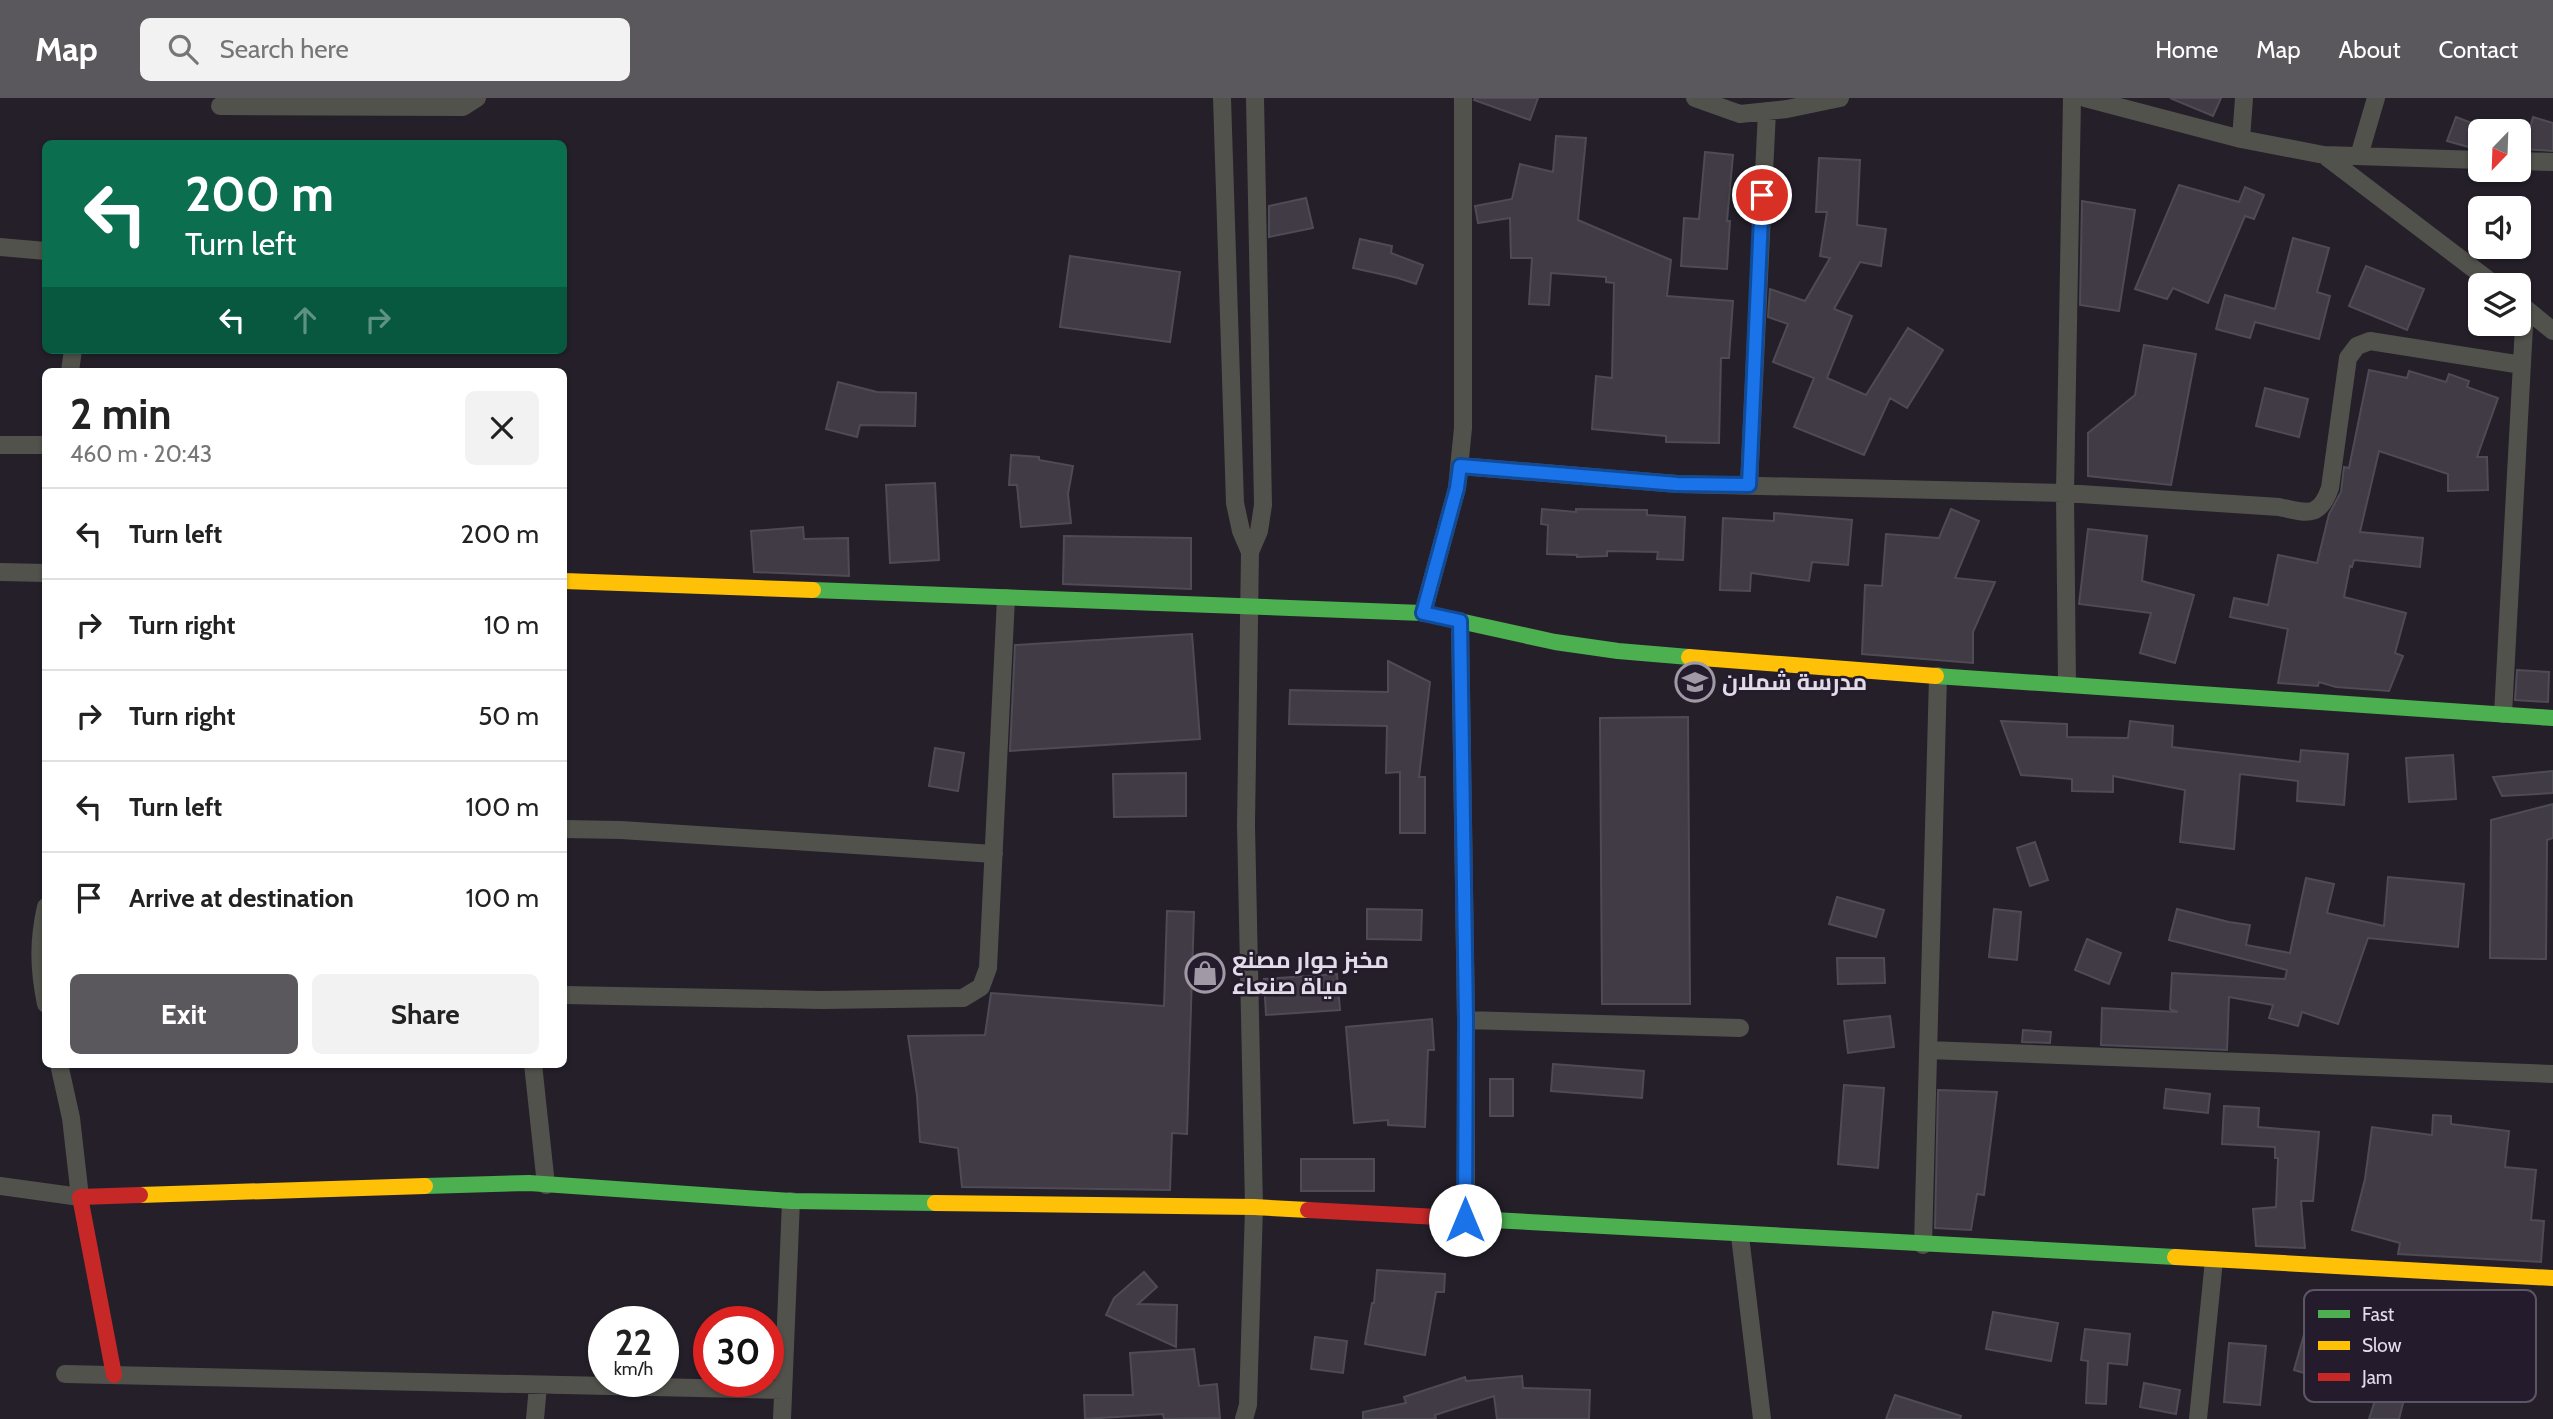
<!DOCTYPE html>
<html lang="en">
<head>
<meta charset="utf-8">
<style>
  body { margin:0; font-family:Cabin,Cairo,sans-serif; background:#f2f2f2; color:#222; height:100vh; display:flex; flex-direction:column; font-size:26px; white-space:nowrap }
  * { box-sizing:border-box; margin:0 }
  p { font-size:23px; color:#767676 }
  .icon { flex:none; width:38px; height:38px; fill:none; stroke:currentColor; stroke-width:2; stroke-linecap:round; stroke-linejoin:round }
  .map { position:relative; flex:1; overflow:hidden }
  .panel { position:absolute; left:42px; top:270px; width:525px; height:700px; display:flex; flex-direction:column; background:#fff; border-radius:10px; box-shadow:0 2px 5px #0004 }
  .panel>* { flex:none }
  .top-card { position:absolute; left:42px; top:42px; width:525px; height:214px; border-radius:10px; box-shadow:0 2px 5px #0004; background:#0b6e4f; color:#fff; overflow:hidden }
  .needle { width:46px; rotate:203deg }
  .controls { position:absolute; left:2468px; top:21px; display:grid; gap:14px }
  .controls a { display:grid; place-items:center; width:63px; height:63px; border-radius:10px; background:#fff; box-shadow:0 2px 5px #0004; font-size:35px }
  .speed { position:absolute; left:588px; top:1208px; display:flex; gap:14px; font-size:35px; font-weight:700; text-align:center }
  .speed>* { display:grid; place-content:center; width:91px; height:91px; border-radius:50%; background:#fff; box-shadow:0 2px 5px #0004; line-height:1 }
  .speed small { font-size:18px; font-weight:400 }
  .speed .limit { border:10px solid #d22; background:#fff; color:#111 }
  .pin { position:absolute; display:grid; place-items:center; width:60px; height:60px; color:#fff; margin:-30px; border:4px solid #fff; border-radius:50%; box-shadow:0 2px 7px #0007 }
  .me { position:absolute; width:77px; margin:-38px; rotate:0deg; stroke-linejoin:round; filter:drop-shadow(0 0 5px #0008) }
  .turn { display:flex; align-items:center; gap:24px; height:147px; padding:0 28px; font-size:32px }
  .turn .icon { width:91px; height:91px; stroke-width:2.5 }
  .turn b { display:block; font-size:49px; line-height:60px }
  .lanes { display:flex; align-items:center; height:66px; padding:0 28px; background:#0003; justify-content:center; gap:35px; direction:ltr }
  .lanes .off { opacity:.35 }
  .round { display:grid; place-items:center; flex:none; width:74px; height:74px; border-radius:10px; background:#f2f2f2 }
  .summary { display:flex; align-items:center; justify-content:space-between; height:119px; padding:0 28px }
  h1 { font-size:42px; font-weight:700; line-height:52px }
  .action { display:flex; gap:14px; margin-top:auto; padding:14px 28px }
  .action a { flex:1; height:80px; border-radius:10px; background:#5b585d; color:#fff; font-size:28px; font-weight:700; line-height:80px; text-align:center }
  .action a+a { background:#f2f2f2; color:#222 }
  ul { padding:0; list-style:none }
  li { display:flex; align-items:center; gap:21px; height:91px; padding:0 28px; border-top:2px solid #e0e0e0 }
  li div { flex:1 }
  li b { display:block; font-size:26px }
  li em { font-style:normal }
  header { display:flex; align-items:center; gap:42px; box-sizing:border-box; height:98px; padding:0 35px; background:#5b585d; color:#fff }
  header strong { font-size:33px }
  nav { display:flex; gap:38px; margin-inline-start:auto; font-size:24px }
  .search { width:490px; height:63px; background:#f2f2f2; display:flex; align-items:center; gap:18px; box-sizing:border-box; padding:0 24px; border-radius:10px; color:#767676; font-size:26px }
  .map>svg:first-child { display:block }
  .building { fill:#403b45; stroke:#4f4b54; stroke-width:2 }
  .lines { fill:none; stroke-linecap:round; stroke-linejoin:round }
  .street { stroke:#51524c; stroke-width:18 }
  .fast { stroke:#4caf50; stroke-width:16 }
  .slow { stroke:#ffc107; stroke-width:16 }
  .jam { stroke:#c62828; stroke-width:16 }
  .route-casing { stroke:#114b97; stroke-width:18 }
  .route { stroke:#1a73e8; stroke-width:12 }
  .labels { text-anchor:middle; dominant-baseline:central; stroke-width:5; stroke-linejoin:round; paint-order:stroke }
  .poi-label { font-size:23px; font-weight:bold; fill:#e2dce9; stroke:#241b2d; text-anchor:start }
  .key { fill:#241b2d; stroke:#5d5565; stroke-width:2 }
  .key-label { font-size:19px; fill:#e2dce9 }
</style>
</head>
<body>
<header>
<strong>Map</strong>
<div class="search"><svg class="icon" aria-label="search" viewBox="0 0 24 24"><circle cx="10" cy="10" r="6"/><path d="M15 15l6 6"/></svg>Search here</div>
<nav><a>Home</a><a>Map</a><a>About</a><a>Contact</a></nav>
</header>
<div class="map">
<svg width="2553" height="1321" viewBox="0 0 2553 1321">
  <rect width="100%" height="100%" fill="#241f29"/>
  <path class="building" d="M1475,0h63l-8,22 -56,-20z
    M2170,0h51l-8,18z
    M2456,19l24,9 -8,22 -25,-7z
    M2533,19l20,6v28l-29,-2z
    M1556,38l30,2 -8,82 93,40 -4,36 66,5 -4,57h-8l-2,85 -53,-1v-6l-74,-7 4,-53 16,2 2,-95 -8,-1v-5l-55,-4 -2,32 -20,-1 3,-46h-21l-1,-40 -32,5 -3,-17 37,-7 8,-35 33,8z
    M1705,54l28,3 -6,66h3l-3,48 -46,-3 3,-48 15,1z
    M1819,60l41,2 -3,65 29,4 -5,37 -21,-4 -26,47 18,7 -25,62 39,17 42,-67 35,22 -36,58 -17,-10 -26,57 -70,-28 20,-49 -41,-16 15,-38 -20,-7 2,-28 35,12 25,-43 -10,-2 7,-44h-11z
    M2179,87l60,17 6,-15 19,8 -10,24 -9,-3 -37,87 -35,-15 -6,11 -32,-10z
    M1306,100l7,30 -44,9v-31z
    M2082,103l53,9 -16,101 -39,-6z
    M2293,140l36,10 -12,44 13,4 -11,43 -64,-17 -5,16 -34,-9 9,-34 50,14z
    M1360,141l32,7 -1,7 32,12 -7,19 -18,-6 -45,-10z
    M1070,158l110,16 -10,70 -110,-15z
    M2366,168l58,23 -17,41 -58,-24z
    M2144,247l52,9 -25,131 -83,-9v-43l47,-38z
    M2369,272l38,8 2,-7 37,11 3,-8 20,7 -2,6 31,11 -21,59h10l1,33 -40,1v-17l-69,-23 -19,81 63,6 -3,29 -66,-7 -2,7 -2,-1 -6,31 62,16 -11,40 8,3 -14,35 -53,-4 -17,-5 -1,4 -40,-3 10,-54 -58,-12 4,-19 34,7 10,-50 39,8 12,-49 12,-22 3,-25 5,1z
    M838,284l39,10 39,1 -1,33 -55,-1 -3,12 -31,-8z
    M2265,290l43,11 -9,38 -43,-11z
    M1011,357l28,2v3l34,6 -5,28 3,29 -50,4 -4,-42h-8z
    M935,385l4,77 -49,3 -4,-78z
    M1542,411l34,3v-3l71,1v5l38,2 -2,43 -26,-1 1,-7 -51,-1v5l-30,1v-2l-30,-1 1,-29 -7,-1z
    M1951,411l28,12 -24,57 40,4 -22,50v31l-111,-9 3,-69 17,1 4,-52 53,4z
    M1774,415l78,7 -4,45 -36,-3 -3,19 -58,-8 -1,18 -30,-1 3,-72 51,3z
    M803,429l1,12 44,-1 1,38 -95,-4 -3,-41z
    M2088,431l59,7 -5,45 52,14 -19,68 -35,-10 11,-40 -72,-9z
    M1064,438l127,2v51l-128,-5z
    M1192,536l8,105 -190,12 5,-106z
    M1388,563l42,21 -11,95h6v56h-25v-61l-14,1 1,-47 -98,-2 1,-34 98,2z
    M2517,572l32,2 -1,30 -33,-2z
    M1688,619l2,287h-88l-2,-286z
    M2001,623l66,3v13l61,1 2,-17 43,5 -1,21 128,15 1,-12 47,4 -4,51 -47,-4 1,-20 -58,-7 -6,75 -54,-7 5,-52 -72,-14v16l-41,-1v-12l-51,-4z
    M935,650l29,5 -6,38 -29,-5z
    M2453,657l3,44 -47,3 -3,-44z
    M2553,673v22l-51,3 -9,-19z
    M1186,675v43l-72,1 -1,-43z
    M2553,706v34l-6,2 -1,119 -56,-1 1,-138z
    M2035,744l13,38 -18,6 -13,-38z
    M2388,779l76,7 -6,63 -90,-9 -30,86 -36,-12 -4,14 -29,-8 4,-13 -44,-8 -2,53 -126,-5 1,-37 76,4 -8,-3 2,-36 113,6 2,-9 -118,-30 8,-31 52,13 21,3 -4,20 44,8 16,-75 28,6 -7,29 57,13z
    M1837,799l47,13 -8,27 -47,-13z
    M1367,811l55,1 -1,30 -54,-1z
    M1994,811l27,3 -4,48 -28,-3z
    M1167,813l27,1 -7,222 -15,-1 -2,57 -208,-3 -4,-39 -38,-6 -3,-47 -9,-59 77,-1 6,-42 173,13z
    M2087,841l34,14 -12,31 -34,-14z
    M1837,860h47l1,25 -47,1z
    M1337,876l3,36 -74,5 -2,-36z
    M1890,918l4,31 -46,6 -4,-32z
    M1432,921l2,31h-6l-3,77 -37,-2v-5l-34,3 -8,-96z
    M2023,932l28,2 -1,11 -28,-1z
    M1553,966l91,7 -2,27 -91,-7z
    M1490,981h23v37h-23z
    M1844,987l40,3 -6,80 -40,-4z
    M2166,991l44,5 -2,19 -44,-5z
    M1938,992l59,2 -13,103 -7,-1 -6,36 -36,-2z
    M2224,1008l35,2 -1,19 61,5 -6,69h-12l4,47 -49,-2 -3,-37 23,-2 2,-49h-3v-11l-53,-3z
    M2433,1017l18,1v8l58,7 -4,36 31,3 -5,50 13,1 -3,41 -143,-8 2,-11 -48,-13 13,-51 7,-52 60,8z
    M1301,1061h73v32h-73z
    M1377,1172l68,4 -1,18h-8l-11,63 -60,-11 7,-41h2z
    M1144,1174l13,15 -19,17 39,1 -1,42 -70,-32 8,-17z
    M1993,1214l65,11 -7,38 -65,-12z
    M2085,1231l45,5 -3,31 -19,-2 -2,41 -20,-1 2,-42 -7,-1z
    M2305,1233l30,8 -2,9 79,20 -13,51h-30l11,-34 -53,-14 -2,8 -31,-9z
    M1315,1239l32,4 -4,32 -32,-4z
    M2229,1245l37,3 -6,59 -36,-3z
    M1194,1251l5,37 18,-2 3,34 -56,1 -1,-5 -78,5 -1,-24h49l-3,-42z
    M1522,1278l1,12 67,2 -1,29h-92l-3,-23 -59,19 1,4h-73v-7l43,-9 -2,-6 61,-20 1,4z
    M2144,1285l36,7 -4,24 -36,-7z
    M1895,1297l66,21 -1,3h-74z"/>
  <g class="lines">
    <path class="street" d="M1222,0l13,405 6,28 9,21
      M1695,0l45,16 47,-5 53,-11
      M2085,0l156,41 83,16 171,130
      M220,8l243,1 14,-9
      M2241,41l3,-41
      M2324,57l156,5
      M2359,58l17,-58
      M2518,63l35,1
      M0,149l46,4
      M2520,206l33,27
      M70,273l3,-21
      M0,347h46
      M1460,368l217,18 388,9 214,14c28,6 40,12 51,-19l18,-130 9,-12 13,-5 152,24
      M1749,387l18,-374
      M0,474l46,1
      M1423,515l34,-125 6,-60v-330
      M1460,523l6,399v200
      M2067,586l-2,-191 7,-395
      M2503,616l22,-406
      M564,731l57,1 373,24
      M46,809c-8,34 -7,63 0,97
      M564,897l258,5 141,-2 18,-11 7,-19 18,-370
      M1466,922l274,8
      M1928,952l625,24
      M533,966l13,121
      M0,1088l80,11 -9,-79 -12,-54
      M1740,1138l22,183
      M1923,1147l15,-569
      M65,1276l718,16
      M535,1321l3,-33
      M782,1321l9,-218
      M1244,1321l4,-14 6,-198 -8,-382 4,-273 9,-21 4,-26 -8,-407
      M2198,1321l16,-159"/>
    <path class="fast" d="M813,492l610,23 132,29 63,9 71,6
      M1936,578l617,42
      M425,1088l104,-3 262,18 144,2
      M1493,1122l682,37"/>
    <path class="slow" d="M564,483l249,9
      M1689,559l247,19
      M140,1097l285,-9
      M935,1105l319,4 54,3
      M2175,1159l378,21"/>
    <path class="jam" d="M1308,1112l185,10
      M114,1277l-34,-178 60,-2"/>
  </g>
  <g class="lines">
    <g class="route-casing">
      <path id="route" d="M1465,1122l1,-200 -6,-399 -37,-8 34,-125 3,-22 217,18 72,1 13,-290"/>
    </g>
    <use href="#route" class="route"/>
  </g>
  <defs>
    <g id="school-ring" transform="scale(2.0125)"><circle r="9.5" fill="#241b2d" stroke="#a09aa6" stroke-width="1.5"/><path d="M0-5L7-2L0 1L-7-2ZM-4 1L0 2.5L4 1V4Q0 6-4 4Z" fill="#a09aa6"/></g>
    <g id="shop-ring" transform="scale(2.0125)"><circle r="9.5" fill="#241b2d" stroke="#a09aa6" stroke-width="1.5"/><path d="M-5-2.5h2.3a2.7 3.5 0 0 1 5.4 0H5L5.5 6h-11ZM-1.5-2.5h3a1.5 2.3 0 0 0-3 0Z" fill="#a09aa6"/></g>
  </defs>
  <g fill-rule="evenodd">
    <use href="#school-ring" x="1695" y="584"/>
    <use href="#shop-ring" x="1205" y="875"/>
  </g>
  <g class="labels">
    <g class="poi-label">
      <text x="1722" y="584">مدرسة شملان</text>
      <text x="1232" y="862">مخبز جوار مصنع<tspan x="1232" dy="26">مياة صنعاء</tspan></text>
    </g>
  </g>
  <rect x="2304" y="1192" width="232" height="112" rx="10" class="key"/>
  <rect x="2318" y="1212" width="32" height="8" fill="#4caf50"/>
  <rect x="2318" y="1243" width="32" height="9" fill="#ffc107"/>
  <rect x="2318" y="1275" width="32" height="8" fill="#c62828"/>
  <g class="key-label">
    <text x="2362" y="1223">Fast</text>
    <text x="2362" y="1254">Slow</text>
    <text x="2362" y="1286">Jam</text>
  </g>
</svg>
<div class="controls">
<a><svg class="needle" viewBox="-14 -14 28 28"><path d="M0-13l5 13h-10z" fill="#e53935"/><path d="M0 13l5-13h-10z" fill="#767676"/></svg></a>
<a><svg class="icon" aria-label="sound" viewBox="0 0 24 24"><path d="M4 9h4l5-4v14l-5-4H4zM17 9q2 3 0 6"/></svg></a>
<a><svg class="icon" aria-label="layers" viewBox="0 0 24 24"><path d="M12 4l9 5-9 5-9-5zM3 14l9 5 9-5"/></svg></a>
</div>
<div class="speed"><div>22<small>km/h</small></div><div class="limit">30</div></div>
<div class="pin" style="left:1762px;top:97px;background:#d93025"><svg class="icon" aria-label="arrive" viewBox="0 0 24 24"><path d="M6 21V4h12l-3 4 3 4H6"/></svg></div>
<svg class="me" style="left:1465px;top:1122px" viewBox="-20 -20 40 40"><circle r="19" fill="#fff"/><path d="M0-13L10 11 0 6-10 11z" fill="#1a73e8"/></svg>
<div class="top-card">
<div class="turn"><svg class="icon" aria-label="left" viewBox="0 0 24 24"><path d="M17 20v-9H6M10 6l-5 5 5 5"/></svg><div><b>200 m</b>Turn left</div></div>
<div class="lanes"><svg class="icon" aria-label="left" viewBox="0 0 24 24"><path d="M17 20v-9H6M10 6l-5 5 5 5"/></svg><svg class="icon off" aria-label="ahead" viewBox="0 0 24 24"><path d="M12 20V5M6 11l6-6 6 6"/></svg><svg class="icon off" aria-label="right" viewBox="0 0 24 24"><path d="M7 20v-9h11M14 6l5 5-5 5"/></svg></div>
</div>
<section class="panel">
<div class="summary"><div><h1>2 min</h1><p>460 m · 20:43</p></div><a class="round"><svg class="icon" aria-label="close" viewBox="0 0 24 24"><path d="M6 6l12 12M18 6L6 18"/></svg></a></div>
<ul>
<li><svg class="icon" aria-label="left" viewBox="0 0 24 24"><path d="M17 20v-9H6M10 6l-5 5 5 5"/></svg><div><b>Turn left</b></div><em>200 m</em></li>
<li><svg class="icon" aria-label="right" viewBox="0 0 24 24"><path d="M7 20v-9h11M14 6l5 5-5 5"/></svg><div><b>Turn right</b></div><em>10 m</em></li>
<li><svg class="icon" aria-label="right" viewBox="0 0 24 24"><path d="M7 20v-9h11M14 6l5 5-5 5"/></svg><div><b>Turn right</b></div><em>50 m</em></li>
<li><svg class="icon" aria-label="left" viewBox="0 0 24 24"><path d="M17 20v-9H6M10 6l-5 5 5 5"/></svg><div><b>Turn left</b></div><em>100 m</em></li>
<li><svg class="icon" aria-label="arrive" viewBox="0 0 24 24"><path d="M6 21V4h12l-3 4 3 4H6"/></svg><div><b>Arrive at destination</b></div><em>100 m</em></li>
</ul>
<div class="action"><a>Exit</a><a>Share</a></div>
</section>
</div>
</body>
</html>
